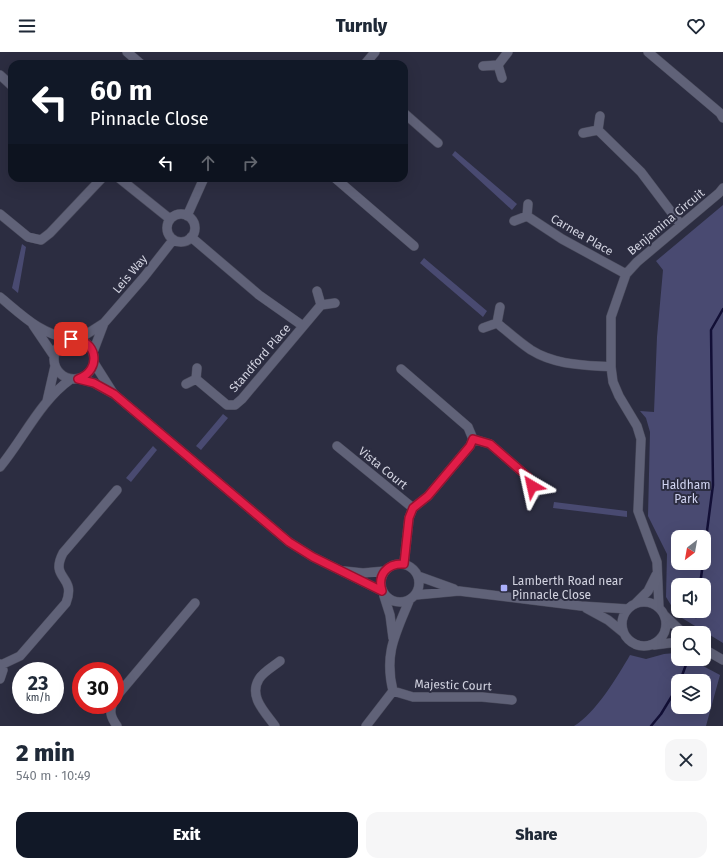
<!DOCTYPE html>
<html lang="en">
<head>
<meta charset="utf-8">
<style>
  body { margin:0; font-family:"Fira Sans",sans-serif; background:#f6f6f7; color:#1f2937; height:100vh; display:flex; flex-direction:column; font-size:15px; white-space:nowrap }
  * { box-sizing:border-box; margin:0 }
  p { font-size:13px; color:#747a83 }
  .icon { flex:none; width:22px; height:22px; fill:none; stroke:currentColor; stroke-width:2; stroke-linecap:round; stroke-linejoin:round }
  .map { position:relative; height:674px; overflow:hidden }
  .drawer { display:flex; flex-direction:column; background:#fff; flex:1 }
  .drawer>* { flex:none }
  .banner { position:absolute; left:8px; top:8px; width:400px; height:122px; border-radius:12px; box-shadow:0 4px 16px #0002; background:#111827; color:#fff; overflow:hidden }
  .needle { width:26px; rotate:211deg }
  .buttons { position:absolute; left:671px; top:478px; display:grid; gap:8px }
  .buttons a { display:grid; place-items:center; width:40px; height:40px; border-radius:8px; background:#fff; box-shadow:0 4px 16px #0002; font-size:20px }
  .speed { position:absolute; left:12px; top:610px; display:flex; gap:8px; font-size:20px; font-weight:700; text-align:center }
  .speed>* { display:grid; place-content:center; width:52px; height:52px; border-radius:50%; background:#fff; box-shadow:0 4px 16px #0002; line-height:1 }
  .speed small { font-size:10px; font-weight:400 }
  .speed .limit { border:6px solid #d22; background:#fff; color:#111 }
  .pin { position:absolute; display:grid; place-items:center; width:34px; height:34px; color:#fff; margin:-17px; border-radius:8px; box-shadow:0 2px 6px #0006 }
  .me { position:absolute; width:44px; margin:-22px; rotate:324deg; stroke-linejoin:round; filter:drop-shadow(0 0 3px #0008) }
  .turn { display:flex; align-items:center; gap:14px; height:84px; padding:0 16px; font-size:18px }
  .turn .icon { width:52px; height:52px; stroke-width:2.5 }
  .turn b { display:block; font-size:28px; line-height:34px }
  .lanes { display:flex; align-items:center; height:38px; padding:0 16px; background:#0003; justify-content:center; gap:20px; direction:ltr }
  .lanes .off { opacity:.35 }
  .round { display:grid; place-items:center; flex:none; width:42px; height:42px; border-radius:12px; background:#f6f6f7 }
  .headline { display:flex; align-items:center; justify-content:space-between; height:68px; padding:0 16px }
  h1 { font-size:24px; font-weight:800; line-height:30px }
  .action { display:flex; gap:8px; margin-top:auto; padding:8px 16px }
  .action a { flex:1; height:46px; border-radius:12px; background:#111827; color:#fff; font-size:16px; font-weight:800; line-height:46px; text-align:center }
  .action a+a { background:#f6f6f7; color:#1f2937 }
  header { display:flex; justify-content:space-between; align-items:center; height:52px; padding:0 16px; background:#fff; font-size:18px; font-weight:800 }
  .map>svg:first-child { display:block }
  .green { fill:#494a71; fill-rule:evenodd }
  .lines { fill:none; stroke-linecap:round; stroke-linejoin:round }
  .stream { stroke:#120f36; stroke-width:2.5 }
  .minor-casing { stroke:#494a5b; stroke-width:10 }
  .minor { stroke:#606278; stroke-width:9 }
  .route-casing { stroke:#92132f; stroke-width:10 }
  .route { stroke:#e11d48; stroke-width:7 }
  .poi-dot { fill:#abaffb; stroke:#2c2d41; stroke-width:1.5 }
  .labels { text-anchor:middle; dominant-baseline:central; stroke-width:4; stroke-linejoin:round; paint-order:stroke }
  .street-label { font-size:12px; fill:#d2d3e0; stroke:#2c2d41 }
  .park-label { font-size:12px; fill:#d2d5f2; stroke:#2c2d41 }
  .poi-label { font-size:12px; fill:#d2d3e0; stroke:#2c2d41; text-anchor:start }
</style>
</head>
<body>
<header><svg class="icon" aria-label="menu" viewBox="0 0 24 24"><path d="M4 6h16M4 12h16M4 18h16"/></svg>Turnly<svg class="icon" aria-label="heart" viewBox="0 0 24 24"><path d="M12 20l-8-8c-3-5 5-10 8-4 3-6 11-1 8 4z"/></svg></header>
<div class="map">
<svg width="723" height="674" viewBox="0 0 723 674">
  <rect width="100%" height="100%" fill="#2c2d41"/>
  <path class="green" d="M455,99l62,53 -5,6 -60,-55z
    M723,153v438l-46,-28 -11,-18 1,-43 -19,-38 2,-84 -4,-14 -6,-7 14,1 3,-75 6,-67 -7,-9zM678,485h26v26h-26zM678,533h26v26h-26z
    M22,192l4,3 -8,46 -6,-5z
    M424,206l63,53 -4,6 -63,-54z
    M223,362l5,4 -27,32 -5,-4z
    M153,394l4,4 -26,32 -5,-4z
    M554,450l73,9v6l-74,-9z
    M675,601l3,1v5h12l30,16 -14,51h-132c21,-12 44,-50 56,-71l16,4 18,-5zM678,629h26v26h-26z"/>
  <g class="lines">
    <path class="stream" d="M704,502l9,-69 -2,-155 12,-21
      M700,533l3,-22
      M696,565l1,-6
      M680,629l7,-19
      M651,674l10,-12 17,-28"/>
    <g class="minor-casing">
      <path id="minor" d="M127,0l14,12
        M648,0l72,61 3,5
        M365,12l10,-12
        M498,13l10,-13
        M483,14l15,-1 4,13
        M0,23l12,11
        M404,61l34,30
        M598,78l43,42 40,53
        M583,81l15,-3 2,-14
        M119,126l51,41
        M335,126l79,68
        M0,162l28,23 13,3 9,-7 52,-55
        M167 176a14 14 0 1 1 28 0a14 14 0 1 1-28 0Z
        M187,164l17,-38
        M527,164l35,23 64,35
        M514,169l13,-5 1,-12
        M191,185l68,58 44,31
        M317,239l4,14 14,-2
        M0,245c23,19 40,37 71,42
        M497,271c11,9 22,19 34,27 24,15 52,15 80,17
        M33,273l21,31
        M483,276l14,-5 3,-16
        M54 307a20 20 0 1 1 40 0a20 20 0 1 1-40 0Z
        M79,287l25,-16 40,-46 29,-37
        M93,300l11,-29
        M94,311l19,30
        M401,317l67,58 5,12 -3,7 -42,50 -15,12 -4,10 -5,46
        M79,327l15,4 20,11 175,148 24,15 69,34
        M196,327l31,26h8l7,-6 79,-94
        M186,332l10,-5 1,-11
        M47,349l8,-35
        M473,387l17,5 38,33 7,18
        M337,394l76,62
        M0,415c24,-29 40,-66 71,-88
        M381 531a19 19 0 1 1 38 0a19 19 0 1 1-38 0Z
        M344,519l19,2 22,-2
        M418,524l36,13
        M416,543l43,-4 122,15 47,3
        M384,544l6,19 3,23
        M622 572a22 22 0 1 1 44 0a22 22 0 1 1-44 0Z
        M635,552l13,-13 8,-16
        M586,556l22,12 16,13
        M659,556l-2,-46 -19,-51 3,-72 -4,-13 -18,-30 -6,-14 -2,-15v-50l15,-43 11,-12 82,-69 4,-5
        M664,563l19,18
        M654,593l24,-3
        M704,597l19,11
        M0,612l3,6 -3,9
        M1,613l19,-9 46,-53c11,-28 -17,-23 -3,-50l54,-63
        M393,639l20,6h69l30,3
        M115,646l80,-95
        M112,653c-3,8 0,14 5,21
        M275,674c-9,-13 -27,-29 -16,-47 4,-7 15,-13 21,-18
        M366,674l27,-35c-9,-37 2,-56 16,-90"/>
    </g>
    <use href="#minor" class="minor"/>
  </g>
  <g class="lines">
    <g class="route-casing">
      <path id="route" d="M71,287c26,-1 32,31 7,40l16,4 20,11 175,148 24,15 69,34c-5,-16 5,-28 22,-27l5,-46 4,-10 15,-12 42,-50 3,-7 17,5 38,33 4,9"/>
    </g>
    <use href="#route" class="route"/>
  </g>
  <rect class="poi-dot" x="500" y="532" width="8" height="8" rx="2"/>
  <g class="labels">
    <g class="street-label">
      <text transform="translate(666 170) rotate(-40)">Benjamina Circuit</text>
      <text transform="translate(582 183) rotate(30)">Carnea Place</text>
      <text transform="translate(130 222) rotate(-50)">Leis Way</text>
      <text transform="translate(260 306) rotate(-49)">Standford Place</text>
      <text transform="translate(383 416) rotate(39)">Vista Court</text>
      <text transform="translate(453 633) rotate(2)">Majestic Court</text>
    </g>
    <g class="park-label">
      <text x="686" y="433">Haldham<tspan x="686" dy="14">Park</tspan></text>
    </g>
    <g class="poi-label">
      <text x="512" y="529">Lamberth Road near<tspan x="512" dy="14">Pinnacle Close</tspan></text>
    </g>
  </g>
</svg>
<div class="buttons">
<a><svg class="needle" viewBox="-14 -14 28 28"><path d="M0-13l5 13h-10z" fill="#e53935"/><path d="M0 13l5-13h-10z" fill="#747a83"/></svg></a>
<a><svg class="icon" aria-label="sound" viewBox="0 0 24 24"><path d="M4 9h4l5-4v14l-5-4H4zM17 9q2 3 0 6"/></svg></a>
<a><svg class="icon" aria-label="search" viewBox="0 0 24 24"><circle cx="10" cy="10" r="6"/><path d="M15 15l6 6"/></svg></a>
<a><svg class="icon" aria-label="layers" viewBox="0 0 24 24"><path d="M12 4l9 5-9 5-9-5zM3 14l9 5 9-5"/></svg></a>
</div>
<div class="speed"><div>23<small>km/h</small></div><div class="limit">30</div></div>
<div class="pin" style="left:71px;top:287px;background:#d93025"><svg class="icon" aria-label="arrive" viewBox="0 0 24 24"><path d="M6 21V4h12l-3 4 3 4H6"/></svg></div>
<svg class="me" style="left:532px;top:434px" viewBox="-20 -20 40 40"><path d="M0-17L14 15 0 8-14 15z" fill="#e11d48" stroke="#fff" stroke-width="4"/></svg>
<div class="banner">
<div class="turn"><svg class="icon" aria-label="left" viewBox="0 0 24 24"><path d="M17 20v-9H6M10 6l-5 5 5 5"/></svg><div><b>60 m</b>Pinnacle Close</div></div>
<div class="lanes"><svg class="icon" aria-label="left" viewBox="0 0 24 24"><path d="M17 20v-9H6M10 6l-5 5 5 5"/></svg><svg class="icon off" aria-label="ahead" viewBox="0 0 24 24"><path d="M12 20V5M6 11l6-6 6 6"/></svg><svg class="icon off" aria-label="right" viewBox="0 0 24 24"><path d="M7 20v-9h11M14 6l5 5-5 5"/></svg></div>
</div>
</div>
<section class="drawer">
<div class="headline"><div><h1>2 min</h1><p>540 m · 10:49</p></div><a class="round"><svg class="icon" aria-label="close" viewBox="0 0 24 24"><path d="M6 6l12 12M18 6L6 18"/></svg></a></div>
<div class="action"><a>Exit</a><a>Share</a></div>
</section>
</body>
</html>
